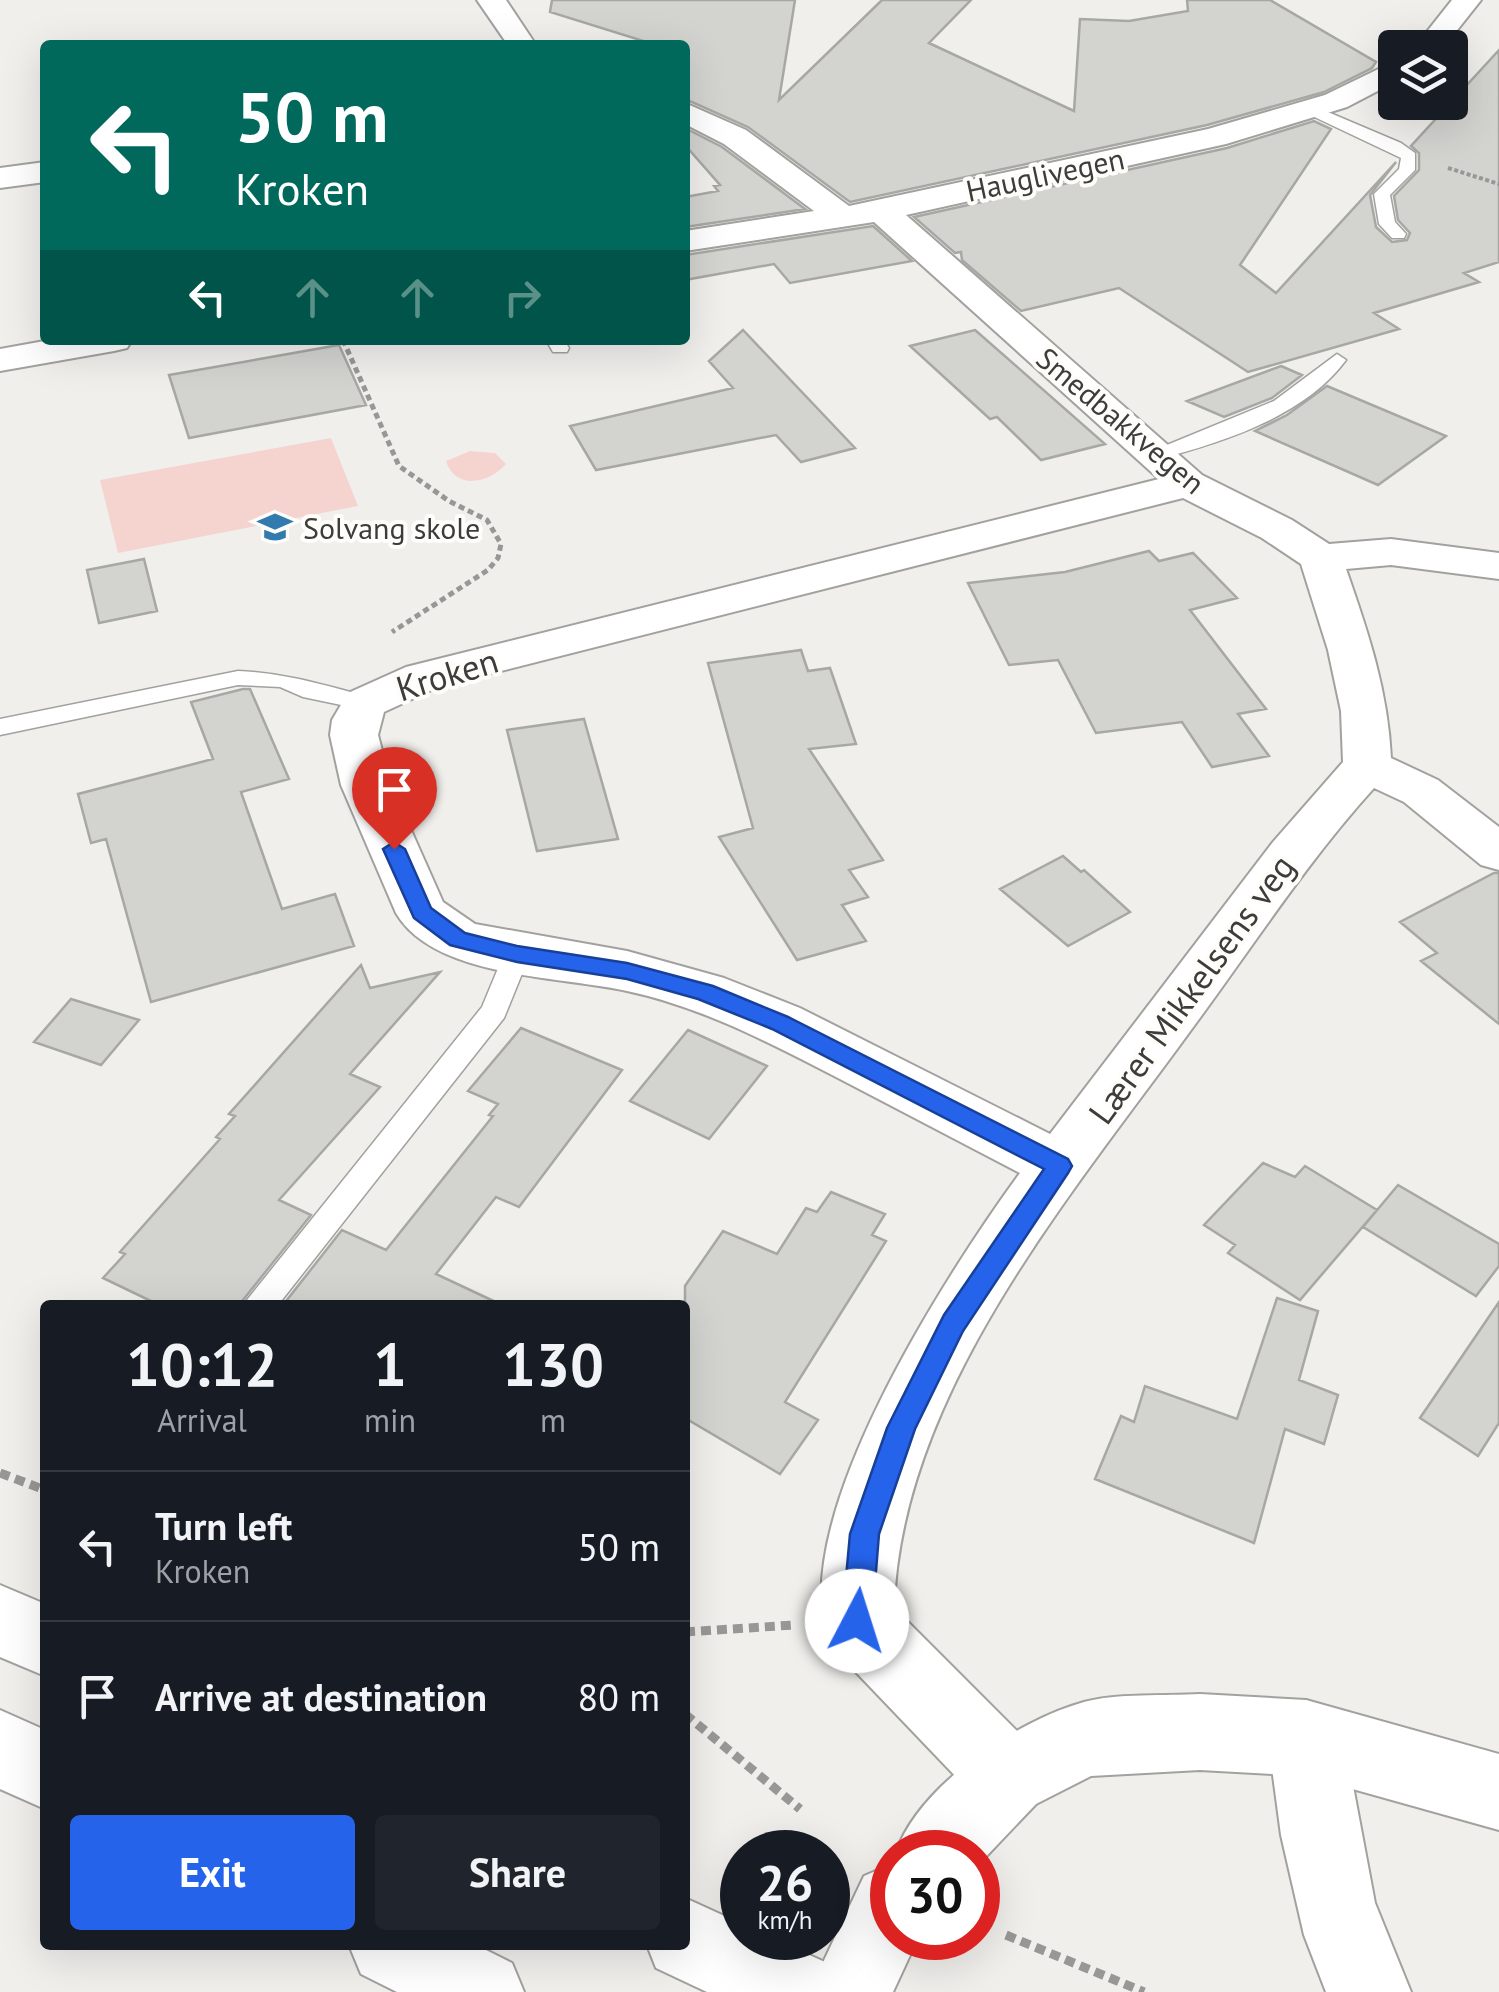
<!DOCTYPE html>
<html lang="en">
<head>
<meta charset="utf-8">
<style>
  body { margin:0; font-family:"PT Sans",sans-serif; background:#20242c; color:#f1f3f6; height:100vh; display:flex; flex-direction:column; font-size:38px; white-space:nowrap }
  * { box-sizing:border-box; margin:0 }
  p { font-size:32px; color:#9ea1a6 }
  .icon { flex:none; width:55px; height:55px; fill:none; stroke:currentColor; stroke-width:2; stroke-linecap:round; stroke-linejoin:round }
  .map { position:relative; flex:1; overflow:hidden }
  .sheet { position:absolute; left:40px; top:1300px; width:650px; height:650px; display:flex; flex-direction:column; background:#171b24; border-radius:10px; box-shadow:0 10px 40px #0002 }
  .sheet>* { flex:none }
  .guide { position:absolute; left:40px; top:40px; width:650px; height:305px; border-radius:10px; box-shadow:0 10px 40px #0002; background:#00695c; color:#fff; overflow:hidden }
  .controls { position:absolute; left:1378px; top:30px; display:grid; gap:20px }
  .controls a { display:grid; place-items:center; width:90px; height:90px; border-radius:10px; background:#171b24; box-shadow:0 10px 40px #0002; font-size:50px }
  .speed { position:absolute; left:720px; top:1830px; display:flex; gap:20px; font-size:50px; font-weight:700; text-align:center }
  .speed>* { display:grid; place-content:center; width:130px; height:130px; border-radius:50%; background:#171b24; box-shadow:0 10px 40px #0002; line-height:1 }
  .speed small { font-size:25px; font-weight:400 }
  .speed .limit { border:15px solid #d22; background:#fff; color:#111 }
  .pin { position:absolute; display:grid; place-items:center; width:85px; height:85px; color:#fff; margin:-102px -42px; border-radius:50% 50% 50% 0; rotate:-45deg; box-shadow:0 0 10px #0007 }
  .pin .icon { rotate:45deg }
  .me { position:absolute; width:110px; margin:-55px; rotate:5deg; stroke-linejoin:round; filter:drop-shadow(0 0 8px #0008) }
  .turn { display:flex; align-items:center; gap:35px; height:210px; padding:0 30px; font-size:45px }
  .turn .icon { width:130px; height:130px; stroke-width:2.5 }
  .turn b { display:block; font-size:70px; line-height:85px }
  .lanes { display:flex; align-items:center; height:95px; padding:0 30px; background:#0003; justify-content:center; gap:50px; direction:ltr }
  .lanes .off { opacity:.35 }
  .eta { display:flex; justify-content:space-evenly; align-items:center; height:170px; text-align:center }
  .eta b { font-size:60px; font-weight:700; line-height:70px }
  .button { display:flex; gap:20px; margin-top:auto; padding:20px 30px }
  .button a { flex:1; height:115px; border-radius:10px; background:#2563eb; color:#fff; font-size:40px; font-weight:700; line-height:115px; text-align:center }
  .button a+a { background:#20242c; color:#f1f3f6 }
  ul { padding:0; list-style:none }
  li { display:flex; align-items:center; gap:30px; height:150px; padding:0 30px; border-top:2px solid #363941 }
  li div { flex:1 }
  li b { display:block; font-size:38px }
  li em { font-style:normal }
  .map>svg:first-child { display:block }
  .green { fill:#f5d4d0 }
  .building { fill:#d3d4d0; stroke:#a7a8a4; stroke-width:2.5 }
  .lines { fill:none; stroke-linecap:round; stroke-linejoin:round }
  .service-casing { stroke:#a3a19e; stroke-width:3 }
  .minor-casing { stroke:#a3a19e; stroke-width:4 }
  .tertiary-casing { stroke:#a3a19e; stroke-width:4 }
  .primary-casing { stroke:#a3a19e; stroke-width:4 }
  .path-far2 { stroke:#989795; stroke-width:4; stroke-dasharray:4 2.5; stroke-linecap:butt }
  .path-far1 { stroke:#989795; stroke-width:5; stroke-dasharray:6 4; stroke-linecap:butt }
  .path { stroke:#989795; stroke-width:9; stroke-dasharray:10 6; stroke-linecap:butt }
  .service { fill:#fff; fill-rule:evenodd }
  .minor { fill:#fff; fill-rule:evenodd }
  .tertiary { fill:#fff; fill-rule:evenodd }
  .primary { fill:#fff; fill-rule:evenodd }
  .route { fill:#2563eb; stroke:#184099; stroke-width:2.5 }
  .labels { text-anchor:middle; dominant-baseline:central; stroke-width:8; stroke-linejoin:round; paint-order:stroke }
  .far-street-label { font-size:30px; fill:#3d3c3b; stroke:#fefdf9 }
  .far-poi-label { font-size:30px; fill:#3d3c3b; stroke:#fefdf9; text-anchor:start }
  .street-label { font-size:35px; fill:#3d3c3b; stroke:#fefdf9 }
</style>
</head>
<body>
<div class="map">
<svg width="1499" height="1992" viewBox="0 0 1499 1992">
  <rect width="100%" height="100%" fill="#f1efec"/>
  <path class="green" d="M331,438l27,68 -240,47 -18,-73z
    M470,451l25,2 11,11c-16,19 -51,27 -60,-3z"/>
  <path class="building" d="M552,0h243l-16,100 103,-100h89l-42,43 145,68 6,-92 49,2 59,-10 -1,-11h83l106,62 -4,6 -48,24 -117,33 -357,77 -102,-75 -63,-28v-54h-29l-106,-33z
    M1499,50v212l-35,11 15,9 -105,31 25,16 -151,43 -129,-84 -98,23 -59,-51 -1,-8 -6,1 -41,-36 313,-69 87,-27 17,8 -91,136 36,28 120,-131 -26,33 6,32 16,15 15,-2 3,-7 -12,-13 -4,-24 25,-26v-17l-8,-7z
    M685,128l37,19 83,62 -120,18v-30l33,-6 -4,-5 6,-1 -35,-40z
    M873,226l39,35 -122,22 -16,-19 -89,16v-25z
    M743,330l112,118 -54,14 -25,-27 -180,35 -26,-44 163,-38 -24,-27z
    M975,330l130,114 -64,16 -44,-43 -7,2 -80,-73z
    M339,345l27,60 -177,33 -20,-63z
    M1281,366l21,9 -30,23 -48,19 -37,-16z
    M1327,386l119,50 -68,49 -123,-54 32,-16z
    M1149,551l10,10 34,-8 44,45 -47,12 76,99 -28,5 31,42 -57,11 -30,-45 -86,11 -38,-73 -49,5 -41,-82 97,-11z
    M144,559l13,52 -58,12 -12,-53z
    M801,650l7,21 22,-3 26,76 -47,5 74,111 -34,10 19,27 -26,8 24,36 -69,19 -78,-123 34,-9 -45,-165z
    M243,689h7l39,90 -48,13 41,117 53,-15 19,52 -203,56 -45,-163 -15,4 -13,-49 135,-35 -22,-57z
    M584,719l34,120 -81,12 -30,-121z
    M1063,856l18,16 3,-2 46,42 -62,34 -68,-57z
    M1494,873h5v151l-78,-63 16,-8 -37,-31z
    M361,965l9,23 70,-16 -90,102 30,13 -101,113 32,15 -72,90h-80l-56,-27 22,-24 -5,-2 100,-113 -4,-2 19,-21 -6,-2z
    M71,999l68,21 -38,45 -67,-23z
    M521,1028l101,42 -103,137 -23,-10 -60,77 66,31h-219l59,-75 44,20 107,-134 -4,-1 9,-11 -30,-13z
    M688,1030l79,36 -58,73 -79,-38z
    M1263,1163l32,14 10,-11 72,44 -77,90 -72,-47 7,-8 -31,-20z
    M1398,1185l101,59v22l-23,30 -113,-69z
    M831,1192l54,22 -13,21 14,6 -101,161 33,18 -38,54 -95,-56v-132l38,-55 54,23 29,-46 11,4z
    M1277,1298l41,13 -19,69 39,15 -14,49 -39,-15 -31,114 -159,-64 26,-63 13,6 11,-36 92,33z
    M1499,1302v121l-21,33 -58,-38z"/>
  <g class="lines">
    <g class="service-casing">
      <path id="service" d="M1306,107h10l85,36 14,10v17l-25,25 5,27 11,12 -2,4h-12l-13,-14 -5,-30 25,-25 2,-11 -95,-45z
        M546,340h18l5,8 -2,4h-14z
        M1337,354l9,6c-42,57 -125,83 -191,100l-10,-6 129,-53z
        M238,671c48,2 89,15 135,27l4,5 -12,7 -62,-13 -23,-10 -42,-2 -238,50v-16z
        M517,944l10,3 3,7 -26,64 -226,287h-35l239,-298 22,-53 3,-7z"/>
    </g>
    <g class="minor-casing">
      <path id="minor" d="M477,0h29l30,45h-28z
        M1452,0h29l-38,48h-29z
        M1395,61v21l-48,25 -121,37 -320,71 296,260 90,45 37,24 62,-5 108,14v26l-108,-14 -45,4c22,63 42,122 45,189l47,22 61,47v43l-18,-5 -77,-63 -30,-14c-68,75 -123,161 -183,242 -120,165 -291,365 -297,578l142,142 11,27 -11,27 -27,11 -27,-11 -151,-158c-51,-119 119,-377 189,-473 -61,-32 -121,-63 -182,-95 -68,-35 -136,-71 -211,-87 -67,-15 -193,-13 -231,-78l-55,-128 -11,-50 2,-15 16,-27 58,-26 753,-188 -285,-257 -189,29v-20l129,-20 -90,-67 -39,-20v-21l61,27 103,76 359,-77 117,-34zM1183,498l79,40 39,26 27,86 13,61 2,51 -70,80 -223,292 -250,-126 -76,-30 -97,-27 -152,-27 -32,-22 -52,-117 -13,-50 6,-23 54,-25z
        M45,162v20l-45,6v-20z
        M50,340h82l-5,8 -13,3 -114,20v-22z
        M1306,1700l27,11 11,27 31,165 36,89h-85l-22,-57 -23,-100 -13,-97 11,-27z"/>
    </g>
    <g class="tertiary-casing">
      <path id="tertiary" d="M1200,1694l106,6 193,54v76l-193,-54 -106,-6 -109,6 -55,28 -58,61v-13h-82c24,-67 120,-131 188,-150 32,-9 82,-6 116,-8z
        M892,1864v74h26l-25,54h-84l55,-116z"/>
    </g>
    <g class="primary-casing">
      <path id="primary" d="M0,1585l45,19v72l-45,-19z
        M0,1710l45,20v79l-45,-20z
        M685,1898l57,26v14h30l55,25 12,29h-132l-51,-24 -9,-23h38z
        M349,1945h127l36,18 12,29h-127l-36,-18z"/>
    </g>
    <path class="path-far2" d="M1448,168l51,16"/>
    <path class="path-far1" d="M343,340l56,126 50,35 38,19 14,24 -3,14 -10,12 -96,62"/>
    <path class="path" d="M0,1473l45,17
      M685,1632l109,-7
      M685,1714l115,95
      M1006,1935l138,57"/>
    <use href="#service" class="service"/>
    <use href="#minor" class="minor"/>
    <use href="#tertiary" class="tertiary"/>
    <use href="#primary" class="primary"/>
  </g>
  <path class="route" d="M394,842l11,7 26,59 34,25 52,13 110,17 86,23 75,31 280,142 4,7 -4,7 -105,158 -48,98 -36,105 -7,87 -5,10 -10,4 -11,-4 -4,-10 8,-87 37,-106 57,-113 100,-146 -272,-140 -74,-30 -71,-20 -110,-17 -67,-17 -36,-27 -31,-69z"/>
  <defs>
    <g id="school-bare" transform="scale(2.7)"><path d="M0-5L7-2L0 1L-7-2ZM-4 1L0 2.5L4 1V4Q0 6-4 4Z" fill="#317bae" stroke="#fefdf9" stroke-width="2.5" paint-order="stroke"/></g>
  </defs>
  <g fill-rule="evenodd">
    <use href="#school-bare" x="275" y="527"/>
  </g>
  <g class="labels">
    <g class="far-street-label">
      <text transform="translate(1045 174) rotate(-12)">Hauglivegen</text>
      <text transform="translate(1121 420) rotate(40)">Smedbakkvegen</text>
    </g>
    <g class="far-poi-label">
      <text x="303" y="527">Solvang skole</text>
    </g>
    <g class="street-label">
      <text transform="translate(447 674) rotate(-17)">Kroken</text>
      <text transform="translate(1191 989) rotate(-54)">Lærer Mikkelsens veg</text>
    </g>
  </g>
</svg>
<div class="controls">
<a><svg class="icon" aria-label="layers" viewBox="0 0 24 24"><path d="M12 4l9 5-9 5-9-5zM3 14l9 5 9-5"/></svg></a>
</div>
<div class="speed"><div>26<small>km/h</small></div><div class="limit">30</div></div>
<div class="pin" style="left:394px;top:849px;background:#d93025"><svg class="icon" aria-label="arrive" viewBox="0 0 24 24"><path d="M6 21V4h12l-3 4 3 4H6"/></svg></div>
<svg class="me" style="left:857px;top:1621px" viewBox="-20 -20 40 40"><circle r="19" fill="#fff"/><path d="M0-13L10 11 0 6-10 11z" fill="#2563eb"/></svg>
<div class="guide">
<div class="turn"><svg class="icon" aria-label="left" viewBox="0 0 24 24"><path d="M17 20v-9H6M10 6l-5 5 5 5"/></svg><div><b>50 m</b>Kroken</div></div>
<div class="lanes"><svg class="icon" aria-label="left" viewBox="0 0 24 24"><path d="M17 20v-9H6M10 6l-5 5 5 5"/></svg><svg class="icon off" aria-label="ahead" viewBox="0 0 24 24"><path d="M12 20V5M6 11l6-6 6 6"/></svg><svg class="icon off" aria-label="ahead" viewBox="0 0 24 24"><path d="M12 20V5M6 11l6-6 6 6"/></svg><svg class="icon off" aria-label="right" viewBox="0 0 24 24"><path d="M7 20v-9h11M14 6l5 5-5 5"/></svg></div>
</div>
<section class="sheet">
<div class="eta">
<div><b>10:12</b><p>Arrival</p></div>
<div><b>1</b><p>min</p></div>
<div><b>130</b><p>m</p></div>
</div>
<ul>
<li><svg class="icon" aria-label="left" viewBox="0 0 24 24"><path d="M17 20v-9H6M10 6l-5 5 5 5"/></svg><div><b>Turn left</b><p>Kroken</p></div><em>50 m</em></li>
<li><svg class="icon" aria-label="arrive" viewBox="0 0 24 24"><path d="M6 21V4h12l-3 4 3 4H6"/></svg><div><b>Arrive at destination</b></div><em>80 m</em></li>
</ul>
<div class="button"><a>Exit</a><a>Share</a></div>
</section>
</div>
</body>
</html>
